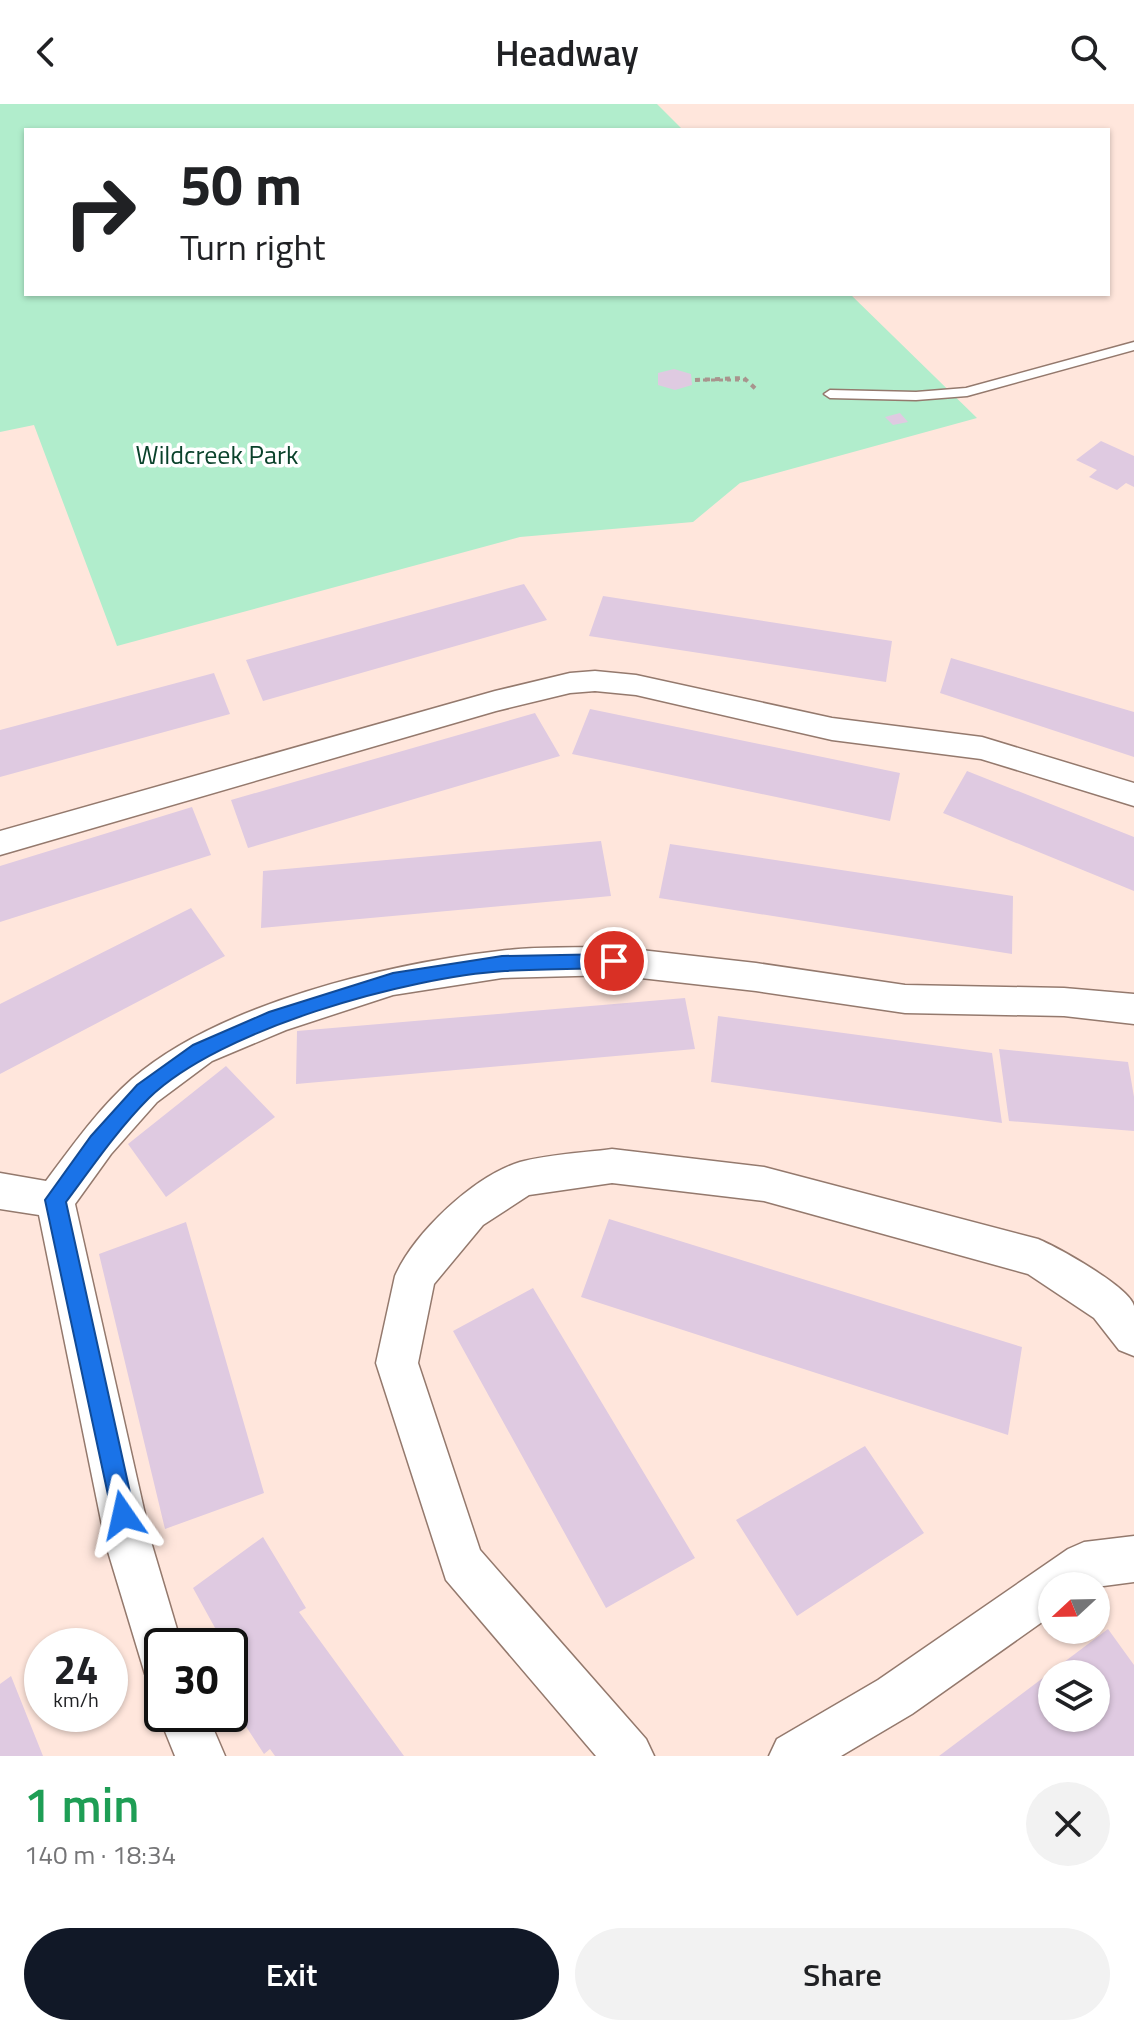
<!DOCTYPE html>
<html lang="en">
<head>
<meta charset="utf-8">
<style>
  body { margin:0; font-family:"Titillium Web",sans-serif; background:#f2f2f2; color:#202124; height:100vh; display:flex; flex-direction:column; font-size:30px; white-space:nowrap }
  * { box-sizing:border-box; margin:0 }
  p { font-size:26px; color:#757577 }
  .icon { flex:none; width:44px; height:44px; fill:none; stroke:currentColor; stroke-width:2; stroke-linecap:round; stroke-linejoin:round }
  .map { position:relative; height:1652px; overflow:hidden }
  .details { display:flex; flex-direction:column; background:#fff; flex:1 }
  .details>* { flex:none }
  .guide { position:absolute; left:24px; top:24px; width:1086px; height:168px; border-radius:0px; box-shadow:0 2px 6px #0004; background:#fff; color:#202124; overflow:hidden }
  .needle { width:52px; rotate:248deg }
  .controls { position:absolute; left:1038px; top:1468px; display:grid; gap:16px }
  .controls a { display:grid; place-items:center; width:72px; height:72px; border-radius:50%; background:#fff; box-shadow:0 2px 6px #0004; font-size:40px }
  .speed { position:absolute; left:24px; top:1524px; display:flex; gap:16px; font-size:40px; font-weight:700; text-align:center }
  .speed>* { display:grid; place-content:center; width:104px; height:104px; border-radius:50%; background:#fff; box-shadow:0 2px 6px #0004; line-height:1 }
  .speed small { font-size:20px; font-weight:400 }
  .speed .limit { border:4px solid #111; border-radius:12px; background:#fff; color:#111 }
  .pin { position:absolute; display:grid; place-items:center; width:68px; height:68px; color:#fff; margin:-34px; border:4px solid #fff; border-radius:50%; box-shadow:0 2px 8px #0007 }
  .me { position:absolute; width:88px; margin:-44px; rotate:349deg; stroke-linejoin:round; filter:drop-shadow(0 0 6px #0008) }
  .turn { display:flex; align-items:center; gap:28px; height:168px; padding:0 24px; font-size:36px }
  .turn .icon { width:104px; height:104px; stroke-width:2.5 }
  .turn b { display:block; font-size:56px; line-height:68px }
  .round { display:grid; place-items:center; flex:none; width:84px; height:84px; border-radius:42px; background:#f2f2f2 }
  .summary { display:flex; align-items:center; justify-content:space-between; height:136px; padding:0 24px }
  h1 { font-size:48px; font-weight:600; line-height:60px; color:#1e9e55 }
  .primary-button { display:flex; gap:16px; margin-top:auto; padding:16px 24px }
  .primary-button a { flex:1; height:92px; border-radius:48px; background:#111827; color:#fff; font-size:32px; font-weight:600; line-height:92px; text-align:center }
  .primary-button a+a { background:#f2f2f2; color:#202124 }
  header { display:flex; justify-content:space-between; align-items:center; height:104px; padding:0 24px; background:#fff; font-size:36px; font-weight:600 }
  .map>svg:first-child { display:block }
  .green { fill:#b1edcc }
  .building { fill:#dfcae1; fill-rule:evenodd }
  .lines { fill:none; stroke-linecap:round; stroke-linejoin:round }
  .lane-casing { stroke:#94796d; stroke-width:3 }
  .street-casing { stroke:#94796d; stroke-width:3 }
  .path-far1 { stroke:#a8948d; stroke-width:3; stroke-dasharray:4 4; stroke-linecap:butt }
  .path { stroke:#a8948d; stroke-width:4; stroke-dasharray:5 5; stroke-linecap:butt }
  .lane { fill:#fff; fill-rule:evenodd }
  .street { fill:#fff; fill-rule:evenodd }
  .route { fill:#1a73e8; stroke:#114b97; stroke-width:2 }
  .labels { text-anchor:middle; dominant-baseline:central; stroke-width:7; stroke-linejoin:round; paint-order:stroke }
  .far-park-label { font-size:26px; fill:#0a422b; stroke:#fff }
</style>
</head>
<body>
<header><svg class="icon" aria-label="back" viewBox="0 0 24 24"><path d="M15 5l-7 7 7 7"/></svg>Headway<svg class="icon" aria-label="search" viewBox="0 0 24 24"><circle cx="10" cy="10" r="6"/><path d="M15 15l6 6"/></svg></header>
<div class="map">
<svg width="1134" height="1652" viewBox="0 0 1134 1652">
  <rect width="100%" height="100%" fill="#ffe6dc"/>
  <path class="green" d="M0,0h657l26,26h-657v164h824l127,124 -237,65 -47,39 -173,15 -403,109 -83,-221 -34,7z"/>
  <path class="building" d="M674,265l17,5 1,11 -17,5 -17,-5v-12z
    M900,309l8,9 -15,3 -8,-8z
    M1101,337l33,15v31l-8,-4 -9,7 -28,-13 8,-7 -21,-10z
    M524,480l23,36 -284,81 -17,-41z
    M603,492l289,45 -6,41 -297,-46z
    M951,554l183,54v45l-194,-64z
    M214,569l16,41 -230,63v-47z
    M590,605l310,64 -10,48 -318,-67z
    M535,609l25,43 -312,92 -17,-48z
    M967,667l167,66v54l-191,-78z
    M192,703l19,48 -211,67v-56z
    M601,737l10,55 -350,32 2,-57z
    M670,740l343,52 -1,58 -353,-56z
    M191,804l34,48 -225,118v-70z
    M685,894l10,51 -399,35 1,-53z
    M718,912l274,37 10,70 -291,-41z
    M999,945l129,13 6,35v34l-125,-10z
    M226,962l49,51 -109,80 -38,-53z
    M609,1115l413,128 -14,88 -427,-138z
    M186,1118l78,271 -99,36 -66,-275z
    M533,1184l162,270 -89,50 -153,-277z
    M865,1342l59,87 -127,83 -61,-96z
    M263,1433l43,71 -7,4 105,144h-129l-5,-7 -6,5 -34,-52v-38l3,-3 -3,-15h-5l-32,-58z
    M1108,1525l26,36v91h-195zM1052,1570h44v44h-44z
    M11,1572l32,80h-43v-72z"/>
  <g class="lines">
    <g class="lane-casing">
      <path id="lane" d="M1134,238v8l-167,46 -51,4 -86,-2 -6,-4 6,-4 86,2 50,-4z"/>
    </g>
    <g class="street-casing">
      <path id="street" d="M595,567l41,4 196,43 150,19 152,46v23l-153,-47 -149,-19 -196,-45 -41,-4 -25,2 -74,18 -496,144v-24l495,-140 75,-18z
        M614,843l142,16 149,22 159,3 70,6v30l-70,-8 -159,-3 -149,-22 -142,-16 -112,3 -109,17 -107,35 -74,31 -55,41 -46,52 -36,50 77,341 30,101h-20v35l-17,-7 -39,-129 -67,-330 -39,-6v-36l46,8c26,-35 53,-73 86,-102 87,-75 254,-115 367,-128 38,-5 77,-3 115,-4z
        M612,1045l152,18 274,72c19,8 92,48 96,67 0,15 0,34 0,50l-15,-6 -25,-32 -66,-44 -264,-73 -152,-18 -83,12 -46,30 -49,59 -16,79 62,187 166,189 8,17h-58l-150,-176 -70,-217 19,-87c19,-43 79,-100 125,-114 29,-8 62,-9 92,-13z
        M1134,1432v46l-38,5 -44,-1v29l-140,99 -71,42h-72l8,-17 101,-59 190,-131 16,-7z
        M162,1599v11h45l18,42h-50l-17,-42z"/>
    </g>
    <path class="path-far1" d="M695,276h51"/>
    <path class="path" d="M744,274l13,12
      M695,276l48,-2"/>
    <use href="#lane" class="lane"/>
    <use href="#street" class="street"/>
  </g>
  <path class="route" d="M614,850l9,7 -9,7c-36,1 -73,1 -109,3 -98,6 -285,58 -356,127 -31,31 -57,69 -83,104l69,313 -3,8 -9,4 -9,-4 -69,-323 46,-64 46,-51 56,-40 76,-33 124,-39 109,-17z"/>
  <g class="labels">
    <g class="far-park-label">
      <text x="217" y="350">Wildcreek Park</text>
    </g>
  </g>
</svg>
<div class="controls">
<a><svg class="needle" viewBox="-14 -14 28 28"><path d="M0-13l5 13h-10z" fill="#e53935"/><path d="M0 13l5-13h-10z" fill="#757577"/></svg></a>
<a><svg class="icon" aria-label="layers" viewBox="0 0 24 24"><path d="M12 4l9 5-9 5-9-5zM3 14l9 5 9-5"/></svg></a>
</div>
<div class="speed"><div>24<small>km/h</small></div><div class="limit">30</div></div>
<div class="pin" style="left:614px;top:857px;background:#d93025"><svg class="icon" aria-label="arrive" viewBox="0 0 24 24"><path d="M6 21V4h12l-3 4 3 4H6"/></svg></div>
<svg class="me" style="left:123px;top:1411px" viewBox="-20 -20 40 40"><path d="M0-17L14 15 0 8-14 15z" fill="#1a73e8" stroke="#fff" stroke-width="4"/></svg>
<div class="guide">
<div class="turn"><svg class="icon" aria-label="right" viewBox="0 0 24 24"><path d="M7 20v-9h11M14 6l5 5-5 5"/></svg><div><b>50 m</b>Turn right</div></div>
</div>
</div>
<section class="details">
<div class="summary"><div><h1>1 min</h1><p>140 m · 18:34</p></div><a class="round"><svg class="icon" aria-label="close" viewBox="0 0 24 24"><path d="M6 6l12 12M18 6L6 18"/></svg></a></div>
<div class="primary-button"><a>Exit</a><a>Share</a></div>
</section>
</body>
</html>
